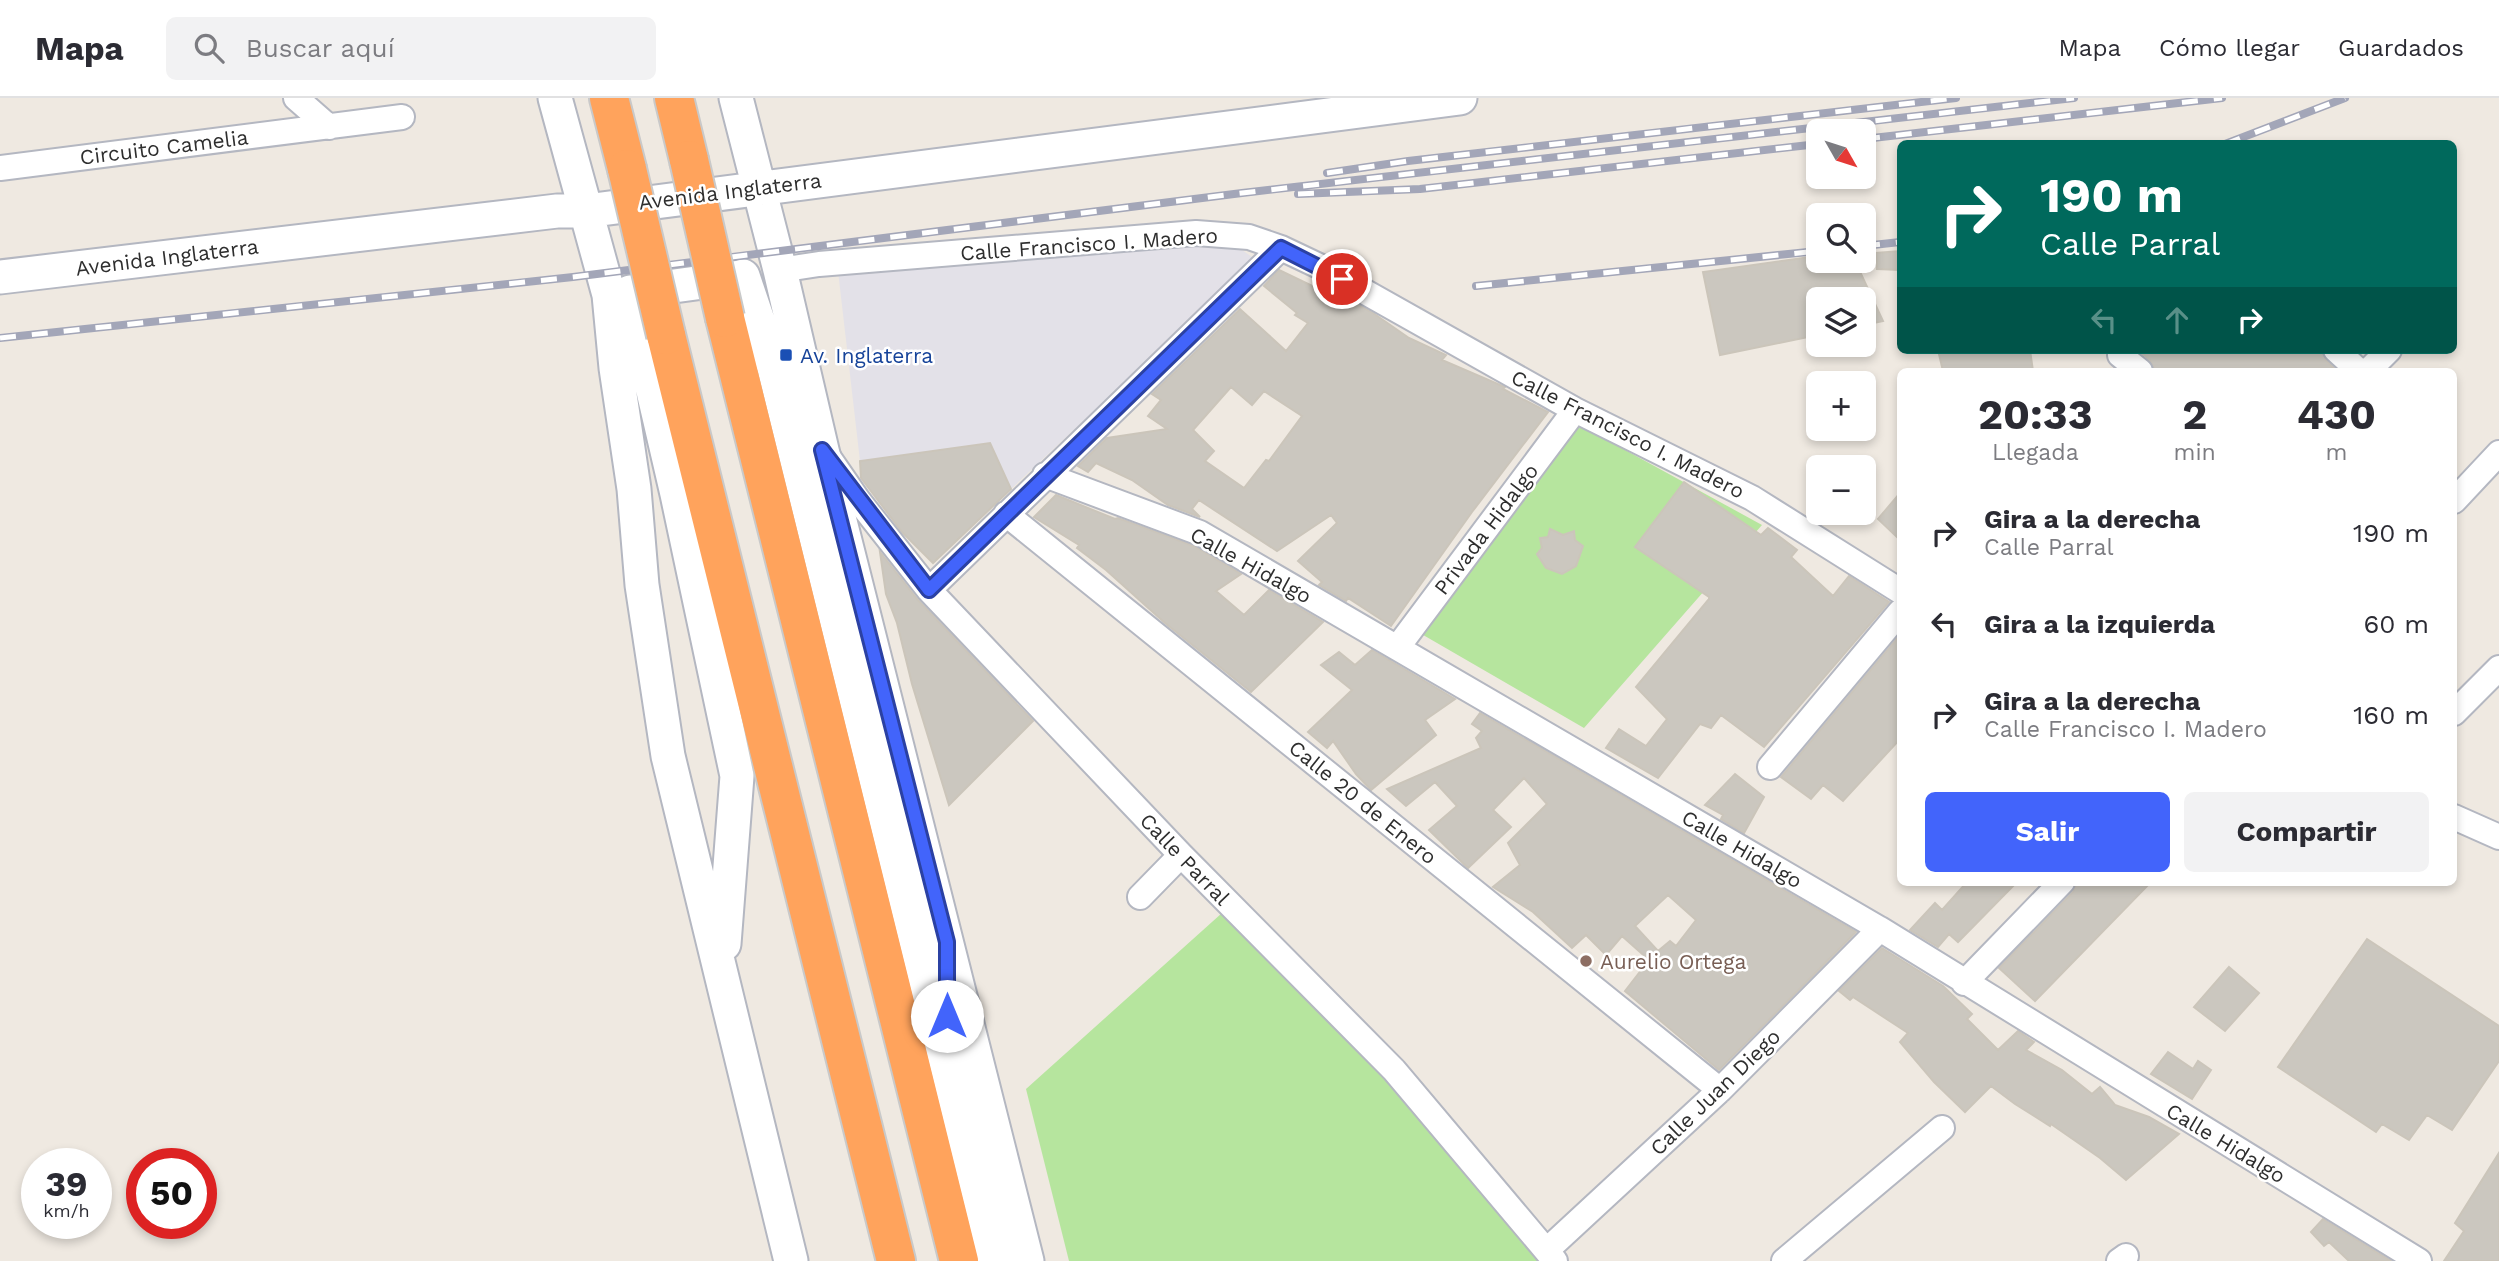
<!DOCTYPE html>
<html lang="es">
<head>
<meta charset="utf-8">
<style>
  body { margin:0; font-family:"Work Sans",sans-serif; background:#f2f2f3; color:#2b2b33; height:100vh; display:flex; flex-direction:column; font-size:26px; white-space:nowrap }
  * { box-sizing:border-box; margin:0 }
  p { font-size:23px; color:#7c7c81 }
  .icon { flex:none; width:38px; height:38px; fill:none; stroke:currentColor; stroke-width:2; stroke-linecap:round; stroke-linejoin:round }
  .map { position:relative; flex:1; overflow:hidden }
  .drawer { position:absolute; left:1897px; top:270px; width:560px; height:518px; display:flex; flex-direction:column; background:#fff; border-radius:10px; box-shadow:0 4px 10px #0003 }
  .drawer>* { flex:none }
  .guide { position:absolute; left:1897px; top:42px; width:560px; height:214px; border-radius:10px; box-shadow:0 4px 10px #0003; background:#00695c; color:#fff; overflow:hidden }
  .needle { width:46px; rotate:129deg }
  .buttons { position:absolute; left:1806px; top:21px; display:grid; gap:14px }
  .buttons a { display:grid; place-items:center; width:70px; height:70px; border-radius:10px; background:#fff; box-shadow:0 4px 10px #0003; font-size:35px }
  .speed { position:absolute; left:21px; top:1050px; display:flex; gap:14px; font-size:35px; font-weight:700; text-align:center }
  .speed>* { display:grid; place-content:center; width:91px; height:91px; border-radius:50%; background:#fff; box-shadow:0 4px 10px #0003; line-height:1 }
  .speed small { font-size:18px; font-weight:400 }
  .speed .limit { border:10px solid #d22; background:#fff; color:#111 }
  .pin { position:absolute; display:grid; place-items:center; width:60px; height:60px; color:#fff; margin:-30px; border:4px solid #fff; border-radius:50%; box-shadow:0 2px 7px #0007 }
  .me { position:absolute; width:77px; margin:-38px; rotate:0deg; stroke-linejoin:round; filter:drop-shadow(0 0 5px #0008) }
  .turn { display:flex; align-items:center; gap:24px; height:147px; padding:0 28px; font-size:32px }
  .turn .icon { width:91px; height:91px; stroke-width:2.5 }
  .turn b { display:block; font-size:49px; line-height:60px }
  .lanes { display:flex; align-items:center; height:66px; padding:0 28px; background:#0003; justify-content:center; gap:35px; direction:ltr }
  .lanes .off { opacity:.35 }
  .eta { display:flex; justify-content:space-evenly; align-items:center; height:119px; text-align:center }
  .eta b { font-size:42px; font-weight:700; line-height:49px }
  .primary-button { display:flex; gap:14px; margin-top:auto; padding:14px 28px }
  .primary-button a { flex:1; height:80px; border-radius:10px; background:#4264fb; color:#fff; font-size:28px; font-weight:700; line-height:80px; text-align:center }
  .primary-button a+a { background:#f2f2f3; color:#2b2b33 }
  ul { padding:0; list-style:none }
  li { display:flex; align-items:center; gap:21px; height:91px; padding:0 28px }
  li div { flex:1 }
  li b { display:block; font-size:26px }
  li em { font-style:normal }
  header { display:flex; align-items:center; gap:42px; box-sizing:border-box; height:98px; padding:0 35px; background:#fff; border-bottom:2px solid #e1e1e2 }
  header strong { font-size:33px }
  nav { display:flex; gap:38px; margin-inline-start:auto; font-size:24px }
  .search { width:490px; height:63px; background:#f2f2f3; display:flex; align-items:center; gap:18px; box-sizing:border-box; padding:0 24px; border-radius:10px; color:#7c7c81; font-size:26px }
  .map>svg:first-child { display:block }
  .industrial { fill:#e3e1e8 }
  .green { fill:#b6e59e }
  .building { fill:#cbc7bf; stroke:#cbc5ba; stroke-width:2; fill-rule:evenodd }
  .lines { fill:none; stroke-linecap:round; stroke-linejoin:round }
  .street-casing { stroke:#b4b7c1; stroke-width:28 }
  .secondary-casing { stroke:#b4b7c1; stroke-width:37 }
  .highway-casing { stroke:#c9c9c9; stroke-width:42 }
  .street { stroke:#fff; stroke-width:24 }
  .secondary { stroke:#fff; stroke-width:33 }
  .highway { stroke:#ffa35c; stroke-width:38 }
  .rail-casing { stroke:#a3a6b8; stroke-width:8 }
  .rail { stroke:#fff; stroke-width:5; stroke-dasharray:16; stroke-linecap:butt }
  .highway-bridge-casing { stroke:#c9c9c9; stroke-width:42; stroke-linecap:butt }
  .highway-bridge { stroke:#ffa35c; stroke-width:38 }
  .route-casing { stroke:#2b41a3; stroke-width:18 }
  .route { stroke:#4264fb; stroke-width:12 }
  .transit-dot { fill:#1a4fb4; stroke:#fff; stroke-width:2.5 }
  .education-dot { fill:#8d6e63; stroke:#fff; stroke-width:2.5 }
  .labels { text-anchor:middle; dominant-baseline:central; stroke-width:5; stroke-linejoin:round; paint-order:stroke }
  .street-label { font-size:21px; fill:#2e2e2e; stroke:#fff }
  .transit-label { font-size:21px; fill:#164399; stroke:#fff; text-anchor:start }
  .education-label { font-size:21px; fill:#785e54; stroke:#fff; text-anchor:start }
</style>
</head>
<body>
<header>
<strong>Mapa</strong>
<div class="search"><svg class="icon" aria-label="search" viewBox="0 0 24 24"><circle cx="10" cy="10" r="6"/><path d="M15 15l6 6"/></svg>Buscar aquí</div>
<nav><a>Mapa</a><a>Cómo llegar</a><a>Guardados</a></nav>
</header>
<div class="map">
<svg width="2499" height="1163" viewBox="0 0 2499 1163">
  <rect width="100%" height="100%" fill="#efe9e1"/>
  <path class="industrial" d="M1226,141l29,20 -244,230 -21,-46 -130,18 -22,-190z"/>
  <path class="green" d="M1574,324l188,103 -178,203 -166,-96z
    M1222,815l169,166 149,182h-471l-43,-172z"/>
  <path class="building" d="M1900,153v19l-23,-1 -1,-16z
    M1818,158v5h37l28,60 -19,4v-26h-46v36l-98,20 -17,-83z
    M1279,172l52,25 3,-4 39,22 36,25 37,17 -4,5 63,27 -2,2 45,23 -76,100 -81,114 -43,-28 -2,3 -27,-16 3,-3 -24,-21 39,-38 -6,-8 -54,36 -78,-51 -7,9 8,8 -32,-12 -36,-25 -36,-17 -8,9 -10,-6 29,-28 60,-9 -19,-13 13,-16 -9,-6 88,-85 46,42 22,-28 -13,-8 2,-2 -33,-27zM1231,289l21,18 12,-14 38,25 -33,45 -3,-1 -22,28 -39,-27 9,-10 -21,-21z
    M1938,252h92l3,21h-90z
    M2138,252h184l4,10 11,11h-182l-5,-11z
    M990,345l21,46 -78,74 -31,-31 -41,-54 -1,-17z
    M1684,384l77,53 7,-7 29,22 -6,7 42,39 16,-20 40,26 -125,145 -43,-32 -10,13 -11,-4 -42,54 -52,-30 13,-19 27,17 21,-27 -31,-32 73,-88v-2l-74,-50z
    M1900,395v47l-22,-21z
    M1056,397l59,24 3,-1 76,28 47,28 -25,17 28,24 25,-25 54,32 -72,70 -86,-69 -59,-53 -29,-22 2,-3 -45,-28z
    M1550,431l13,6 11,-4 1,9 8,6 -7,20 -14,8 -16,-6 -9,-14 5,-6 -2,-10 8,-1z
    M880,454l38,48 115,121 -84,84 -37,-121 -15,-61 -11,-29z
    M1900,537v104l-57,62 -20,-16 -12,14 -30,-22z
    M1372,552l83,49 -30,21 11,15 -65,55 -15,-16 -23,-33 -6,7 -19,-16 44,-42 -31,-25 18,-13 16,13z
    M1480,615l376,219 -137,138 -94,-79 24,-31 -27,-24 -16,19 -20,-20 -14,13 -39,-36 -40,-25 27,-22 -12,-22 39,-39 -23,-26 -31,32 18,17 -43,41 -39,-38 28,-24 -22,-24 -29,24 -19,-17 94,-41 -5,-10 6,-7 -10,-7zM1668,797l28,25 -20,26 -6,-5 -12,10 -23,-25z
    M1735,676l29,23 -20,36 -23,-14 2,-4 -18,-10z
    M1967,784h50l-59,60 -9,-8 -11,13 -28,-17 25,-27 7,7z
    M2077,784h74l-116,119 -36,-33 74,-76z
    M2367,841l132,87v35l-47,69 -25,-15 -18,25 -27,-16 -6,8 -98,-65z
    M1882,850l61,38 29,28 -5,5 31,31 20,-19 16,11 -8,8 36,20 30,24 8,-7 15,18 34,12 30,17 -53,46 -26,-22 -49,-34 -1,2 -35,-22 -24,-18 -26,26 -31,-30 -34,-40 8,-9 -55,-36 -3,3 -11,-9z
    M2229,869l30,26 -34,38 -31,-24z
    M2168,954l25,17 5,-8 13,9 -19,29 -41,-25z
    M2499,1055v108h-55l20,-30 -9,-8z
    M2323,1121l68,42h-42l-20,-19 -5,4 -13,-14z"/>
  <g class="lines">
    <g class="street-casing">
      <path id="street" d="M296,0l33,29
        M0,70l402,-51
        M780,172l39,-6 377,-31 53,4 32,11 38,18 256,144 177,88 148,93
        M2336,252l23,21
        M2120,257l20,16
        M2368,273l21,-21
        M829,360l29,42 71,90 252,265 213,215 161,191
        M1045,377l155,58 680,396 539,332
        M2454,403l45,-48
        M1006,416l714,576
        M929,492l352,-342
        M1397,550l178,-238
        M2454,615l45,-45
        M1770,669l130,-155
        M2454,719l45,20
        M1140,799l41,-42
        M1964,885l98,-101
        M1547,1152l173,-160 160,-161
        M1784,1163l158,-133
        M2119,1163l7,-5"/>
    </g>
    <g class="secondary-casing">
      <path id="secondary" d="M555,0l54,197 7,73 18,121 8,96 26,171 123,505
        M736,0l44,172 42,180 205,811
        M743,178l31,92 221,893
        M0,179l557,-66h29l874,-113
        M630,194l47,202 60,282 -13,168
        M630,194l110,-15"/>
    </g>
    <g class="highway-casing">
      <path id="highway" d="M609,0l18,71
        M674,0l15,62
        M725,220l234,943
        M666,237l230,926"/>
    </g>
    <use href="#street" class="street"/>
    <use href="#secondary" class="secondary"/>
    <use href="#highway" class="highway"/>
    <g class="rail-casing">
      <path id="rail" d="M1864,41l358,-41
        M2225,46l120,-46
        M1327,75l81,-12 548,-63
        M1298,96l122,-5 398,-45
        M1864,148l36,-4
        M1476,188l342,-35
        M0,240l573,-61 669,-84 832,-95"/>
    </g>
    <use href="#rail" class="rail"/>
    <g class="highway-bridge-casing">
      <path id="highway-bridge" d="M689,62l36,158
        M627,71l39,166"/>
    </g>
    <use href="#highway-bridge" class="highway-bridge"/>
  </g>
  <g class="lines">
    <g class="route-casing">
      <path id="route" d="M947,918v-74l-125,-492 107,140 352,-342 61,31"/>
    </g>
    <use href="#route" class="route"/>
  </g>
  <rect class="transit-dot" x="779" y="250" width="14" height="14" rx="3.5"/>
  <circle class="education-dot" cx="1586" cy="863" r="7"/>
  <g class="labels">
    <g class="street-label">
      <text transform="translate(164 49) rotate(-7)">Circuito Camelia</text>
      <text transform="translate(730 93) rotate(-7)">Avenida Inglaterra</text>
      <text transform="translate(1089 146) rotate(-4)">Calle Francisco I. Madero</text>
      <text transform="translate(167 159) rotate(-7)">Avenida Inglaterra</text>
      <text transform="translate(1628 336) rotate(27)">Calle Francisco I. Madero</text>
      <text transform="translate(1486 431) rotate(-53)">Privada Hidalgo</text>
      <text transform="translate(1251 467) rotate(29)">Calle Hidalgo</text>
      <text transform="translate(1363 704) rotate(39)">Calle 20 de Enero</text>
      <text transform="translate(1742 751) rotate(30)">Calle Hidalgo</text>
      <text transform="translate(1185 761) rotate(46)">Calle Parral</text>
      <text transform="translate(1715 994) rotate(-44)">Calle Juan Diego</text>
      <text transform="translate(2226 1045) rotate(31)">Calle Hidalgo</text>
    </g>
    <g class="transit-label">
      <text x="800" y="257">Av. Inglaterra</text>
    </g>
    <g class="education-label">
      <text x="1600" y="863">Aurelio Ortega</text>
    </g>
  </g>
</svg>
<div class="buttons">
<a><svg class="needle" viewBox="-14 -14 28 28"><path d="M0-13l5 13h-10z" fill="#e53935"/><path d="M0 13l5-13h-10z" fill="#7c7c81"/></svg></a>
<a><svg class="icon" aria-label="search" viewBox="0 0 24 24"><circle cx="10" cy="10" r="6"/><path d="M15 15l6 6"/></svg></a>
<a><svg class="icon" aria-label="layers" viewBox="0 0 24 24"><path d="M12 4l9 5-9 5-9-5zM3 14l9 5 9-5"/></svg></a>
<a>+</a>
<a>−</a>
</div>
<div class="speed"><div>39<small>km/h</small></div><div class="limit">50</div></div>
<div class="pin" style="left:1342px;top:181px;background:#d93025"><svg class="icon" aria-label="arrive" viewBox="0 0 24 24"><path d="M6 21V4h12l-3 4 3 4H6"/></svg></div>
<svg class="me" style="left:947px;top:918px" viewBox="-20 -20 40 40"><circle r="19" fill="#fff"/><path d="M0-13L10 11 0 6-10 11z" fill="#4264fb"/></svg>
<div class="guide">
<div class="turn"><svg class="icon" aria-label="right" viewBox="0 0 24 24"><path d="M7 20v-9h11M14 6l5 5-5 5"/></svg><div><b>190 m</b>Calle Parral</div></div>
<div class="lanes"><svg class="icon off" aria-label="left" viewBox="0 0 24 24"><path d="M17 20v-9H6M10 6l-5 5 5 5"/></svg><svg class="icon off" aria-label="ahead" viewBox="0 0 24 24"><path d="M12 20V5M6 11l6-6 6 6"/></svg><svg class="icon" aria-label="right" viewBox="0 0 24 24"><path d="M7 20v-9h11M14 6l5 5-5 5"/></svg></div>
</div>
<section class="drawer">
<div class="eta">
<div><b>20:33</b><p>Llegada</p></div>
<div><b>2</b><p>min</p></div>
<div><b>430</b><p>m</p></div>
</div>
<ul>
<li><svg class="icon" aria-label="right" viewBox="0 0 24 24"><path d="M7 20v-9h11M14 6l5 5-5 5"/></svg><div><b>Gira a la derecha</b><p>Calle Parral</p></div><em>190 m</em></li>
<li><svg class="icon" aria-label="left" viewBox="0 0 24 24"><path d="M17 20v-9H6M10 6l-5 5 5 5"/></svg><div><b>Gira a la izquierda</b></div><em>60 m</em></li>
<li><svg class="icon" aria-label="right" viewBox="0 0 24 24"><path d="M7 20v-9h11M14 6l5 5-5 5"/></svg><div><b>Gira a la derecha</b><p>Calle Francisco I. Madero</p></div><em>160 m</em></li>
</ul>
<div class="primary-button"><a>Salir</a><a>Compartir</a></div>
</section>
</div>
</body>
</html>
